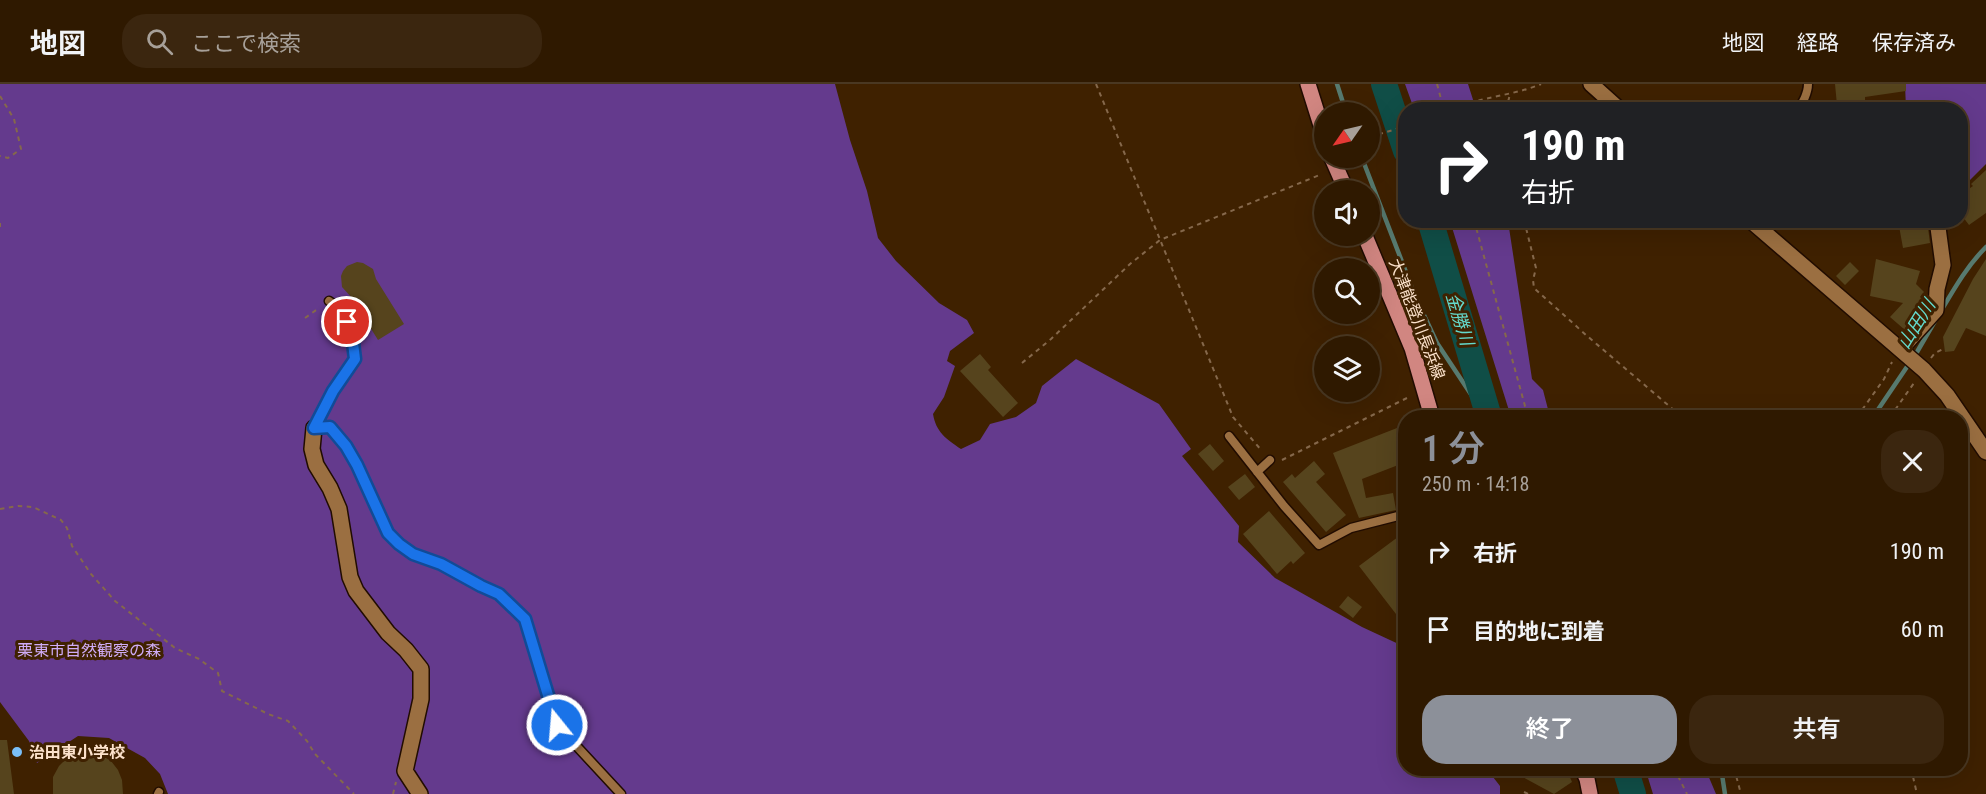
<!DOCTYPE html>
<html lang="ja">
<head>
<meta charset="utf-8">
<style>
  body { margin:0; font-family:"Roboto Condensed","Noto Sans JP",sans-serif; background:#3b260f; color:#f1f3f6; height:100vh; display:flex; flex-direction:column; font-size:22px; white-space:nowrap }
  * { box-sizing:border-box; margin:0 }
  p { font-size:20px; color:#a7a099 }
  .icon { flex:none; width:33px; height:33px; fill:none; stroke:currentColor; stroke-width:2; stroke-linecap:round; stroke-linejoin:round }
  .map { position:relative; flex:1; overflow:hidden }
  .panel { position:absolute; left:1398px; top:326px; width:570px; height:366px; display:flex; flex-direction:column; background:#2f1900; border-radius:24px; box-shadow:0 6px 24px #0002,0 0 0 2px #4a3822 }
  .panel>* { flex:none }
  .banner { position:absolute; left:1398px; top:18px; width:570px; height:126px; border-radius:24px; box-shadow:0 6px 24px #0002,0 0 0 2px #4a3822; background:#202124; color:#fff; overflow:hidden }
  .needle { width:39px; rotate:236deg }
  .controls { position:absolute; left:1314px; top:18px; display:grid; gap:12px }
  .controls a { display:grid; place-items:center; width:66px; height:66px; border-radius:50%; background:#2f1900; box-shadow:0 6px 24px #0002,0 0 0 2px #4a3822; font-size:30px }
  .pin { position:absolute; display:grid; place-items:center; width:51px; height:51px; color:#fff; margin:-26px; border:3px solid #fff; border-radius:50%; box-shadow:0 2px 6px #0007 }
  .me { position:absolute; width:66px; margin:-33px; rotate:343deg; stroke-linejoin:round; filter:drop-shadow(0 0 4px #0008) }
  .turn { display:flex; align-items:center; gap:21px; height:126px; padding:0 24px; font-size:27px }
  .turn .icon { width:78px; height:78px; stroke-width:2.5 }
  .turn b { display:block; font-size:42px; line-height:51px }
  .round { display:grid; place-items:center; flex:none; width:63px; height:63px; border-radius:24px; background:#3b260f }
  .overview { display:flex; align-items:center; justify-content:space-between; height:102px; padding:0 24px }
  h1 { font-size:36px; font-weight:600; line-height:45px; color:#8c9099 }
  .action { display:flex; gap:12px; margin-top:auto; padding:12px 24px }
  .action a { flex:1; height:69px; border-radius:24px; background:#8c9099; color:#fff; font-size:24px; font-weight:600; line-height:69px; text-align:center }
  .action a+a { background:#3b260f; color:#f1f3f6 }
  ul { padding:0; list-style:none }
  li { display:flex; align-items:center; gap:18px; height:78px; padding:0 24px }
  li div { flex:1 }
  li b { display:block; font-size:22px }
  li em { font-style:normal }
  header { display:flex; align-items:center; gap:36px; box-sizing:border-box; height:84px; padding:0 30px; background:#2f1900; border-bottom:2px solid #4a3822 }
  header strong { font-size:28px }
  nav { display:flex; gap:33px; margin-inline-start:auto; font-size:21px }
  .search { width:420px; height:54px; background:#3b260f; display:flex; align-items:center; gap:15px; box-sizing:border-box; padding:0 21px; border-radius:24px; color:#a7a099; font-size:22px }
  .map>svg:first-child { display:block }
  .green { fill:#643a8d }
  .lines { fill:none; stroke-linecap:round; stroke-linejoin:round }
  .stream { stroke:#577a6f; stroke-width:4.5 }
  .river { stroke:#104e47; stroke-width:26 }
  .building { fill:#56441d }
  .lane-casing { stroke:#210c00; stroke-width:11 }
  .street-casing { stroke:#210c00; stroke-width:18 }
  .primary-casing { stroke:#210c00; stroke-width:18 }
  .path { stroke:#85684b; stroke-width:2; stroke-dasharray:4.5 4.5; stroke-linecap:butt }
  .lane { stroke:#9b6f41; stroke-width:8 }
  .street { stroke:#9b6f41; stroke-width:15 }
  .primary { stroke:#d18681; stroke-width:15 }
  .route-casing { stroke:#114b97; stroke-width:15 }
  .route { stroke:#1a73e8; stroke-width:10 }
  .poi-dot { fill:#7abff8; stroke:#3f2100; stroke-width:2 }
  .labels { text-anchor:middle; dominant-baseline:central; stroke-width:6; stroke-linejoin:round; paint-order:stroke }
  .street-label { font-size:16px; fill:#fce2cb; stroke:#3f2100 }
  .park-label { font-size:16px; fill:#cfacf7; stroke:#3f2100 }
  .poi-label { font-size:16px; font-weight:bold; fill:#fce2cb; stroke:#3f2100; text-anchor:start }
  .water-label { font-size:18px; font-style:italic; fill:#64dacc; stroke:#3f2100 }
</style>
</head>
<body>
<header>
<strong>地図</strong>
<div class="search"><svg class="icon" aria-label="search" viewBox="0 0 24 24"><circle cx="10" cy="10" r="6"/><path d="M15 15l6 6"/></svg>ここで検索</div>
<nav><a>地図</a><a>経路</a><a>保存済み</a></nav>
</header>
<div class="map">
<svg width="1986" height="710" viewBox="0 0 1986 710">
  <rect width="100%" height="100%" fill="#3f2100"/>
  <path class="green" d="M0,0h835l15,56 17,51 11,47 18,23 43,42 28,17 7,13 -24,18 -3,10 8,5 -11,31 -11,17c3,18 13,25 28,35l19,-9 10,-16 26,-7 20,-14 6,-17 34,-27 83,45 32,45 -9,7 57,70 -1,16 37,36 87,49 43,20 1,121h80l14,18v8h-1332l-8,-20 -15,-16 -36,-20 -31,-2 -41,27 -8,-22 -29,-39z
    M1405,0h63l8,25h-62z
    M1905,0h81v80l-23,23 -3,-1v-76l-54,-1z
    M1450,137h58l24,158 11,11 7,27h-39z
    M1645,684h60l11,26h-63z"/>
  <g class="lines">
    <path class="stream" d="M1337,0l9,28
      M1362,74l54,140 21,45 49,74
      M1941,227c13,-22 26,-45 45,-64
      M1873,333l44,-65 18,-31
      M1721,684l4,26"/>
    <path class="river" d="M1384,0l22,67
      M1430,136l59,197
      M1625,684l8,26"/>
  </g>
  <path class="building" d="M1835,0h71v7l-41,6v5l-28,3z
    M1986,86v43l-17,12 -9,-12v-18l13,-9 -2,-2z
    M1915,136h12l3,23 -27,5 -4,-22 16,-3z
    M1876,175l44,12 -4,13 8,8 -4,5 7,6 -1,3 -21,24 -15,-13 13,-14 -33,-7z
    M1986,175v77l-20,-8 -12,23 -9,1 -2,-15 30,-58z
    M357,178l6,1 10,6 3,10 28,45 -26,16 -26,-42 -10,-11 -1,-11 2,-5 4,-5z
    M1850,178l9,9 -14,14 -9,-9z
    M980,270l11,13 -3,3 30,33 -15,14 -43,-46z
    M1397,344l9,22v12l-44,17 4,19 27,-5 3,17 -37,8 -26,-65z
    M1210,360l14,17 -11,10 -15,-17z
    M1314,377l11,13 -9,8 30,33 -20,17 -43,-50 9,-8 3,4z
    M1245,390l10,13 -16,13 -11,-13z
    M1269,427l36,42 -12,11 -2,-3 -14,13 -34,-40z
    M1406,447v96l-47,-61z
    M1348,512l14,11 -9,11 -14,-11z
    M0,656h7l7,54h-14z
    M89,668l12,3 10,6 7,9 4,10 1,14h-70v-17l6,-11 8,-8 11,-5z
    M1506,684h60l6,14 -18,12z"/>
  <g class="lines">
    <g class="lane-casing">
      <path id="lane" d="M1797,26c6,-6 11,-18 11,-26
        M314,344l16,-1 16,19 11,19 23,53 8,15 11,12 14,9 27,10 59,30 26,25 32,106 64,69
        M314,344l19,-37 22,-32c-4,-22 -2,-28 -16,-47 -3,-5 -5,-8 -10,-11
        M1229,352l55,70 35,39 32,-17 55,-14
        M1257,388l13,-12
        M158,710l1,-2"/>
    </g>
    <g class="street-casing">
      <path id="street" d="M1591,0l29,26
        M1750,136l174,150 23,25 39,57
        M1901,265l35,-39 1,-21 6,-24 -6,-45
        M314,344l-2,21 4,16 14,23 9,21 11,68 6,14 32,42 18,17 15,19v30l-16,72 15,23"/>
    </g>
    <g class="primary-casing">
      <path id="primary" d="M1308,0l16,51
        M1332,74l14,32
        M1365,152l47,112 20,69
        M1582,684l5,11 3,15"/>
    </g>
    <path class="path" d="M1096,0l137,333 29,34
      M1437,0l7,26
      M0,12l14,23 7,30 -13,9 -8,-2
      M1453,26c28,-14 60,-14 88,-26
      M1506,26l4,-16
      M1370,53l36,-11
      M1474,136l54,197
      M1524,136l12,48 -3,12 1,8 52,47 96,82
      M0,139v4
      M305,234l14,-10
      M1931,274l4,-5 8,-4
      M1022,279l29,-24 79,-75 30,-24 162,-66
      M1857,333l27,-38 8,-17
      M1890,333l24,-34
      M1282,376l129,-64
      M0,425l18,-3 15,1 28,13 6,8 5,18 19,28 24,27 60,47 24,11 19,14 4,18 46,23 20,7 19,20 8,13 39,40
      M1674,684l13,26
      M1734,684l7,26
      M1911,684l6,26
      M1524,708l4,2
      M393,710l3,-12"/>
    <use href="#lane" class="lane"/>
    <use href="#street" class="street"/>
    <use href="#primary" class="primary"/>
  </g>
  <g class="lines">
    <g class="route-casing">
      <path id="route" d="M347,238l5,13 3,24 -22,32 -19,37 16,-1 16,19 11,19 31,68 11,11 14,10 28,10 40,22 18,8 26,25 32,106"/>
    </g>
    <use href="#route" class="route"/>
  </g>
  <circle class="poi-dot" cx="17" cy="668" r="6"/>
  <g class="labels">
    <g class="street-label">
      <text transform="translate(1417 235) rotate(69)">大津能登川長浜線</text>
    </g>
    <g class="park-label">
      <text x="89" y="566">栗東市自然観察の森</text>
    </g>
    <g class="poi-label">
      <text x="29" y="668">治田東小学校</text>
    </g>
    <g class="water-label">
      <text transform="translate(1460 235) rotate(73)">金勝川</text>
      <text transform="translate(1916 240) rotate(-58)">山田川</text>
    </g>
  </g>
</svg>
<div class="controls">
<a><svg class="needle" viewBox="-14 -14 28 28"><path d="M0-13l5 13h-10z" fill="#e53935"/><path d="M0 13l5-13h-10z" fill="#a7a099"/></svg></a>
<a><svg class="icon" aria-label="sound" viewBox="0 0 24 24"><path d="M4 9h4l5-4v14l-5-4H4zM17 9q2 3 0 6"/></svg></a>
<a><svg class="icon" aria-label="search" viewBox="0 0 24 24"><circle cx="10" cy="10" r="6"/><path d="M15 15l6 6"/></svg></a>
<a><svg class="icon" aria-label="layers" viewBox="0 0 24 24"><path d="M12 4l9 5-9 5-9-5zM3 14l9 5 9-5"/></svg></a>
</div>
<div class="pin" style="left:347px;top:238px;background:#d93025"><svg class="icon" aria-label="arrive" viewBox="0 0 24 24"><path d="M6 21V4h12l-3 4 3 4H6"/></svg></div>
<svg class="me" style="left:557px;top:641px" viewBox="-20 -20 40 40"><circle r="17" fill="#1a73e8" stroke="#fff" stroke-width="3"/><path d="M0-11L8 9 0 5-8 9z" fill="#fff"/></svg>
<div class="banner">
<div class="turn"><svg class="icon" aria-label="right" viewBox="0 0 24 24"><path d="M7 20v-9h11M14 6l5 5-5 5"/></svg><div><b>190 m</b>右折</div></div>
</div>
<section class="panel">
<div class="overview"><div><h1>1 分</h1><p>250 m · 14:18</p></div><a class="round"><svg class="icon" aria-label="close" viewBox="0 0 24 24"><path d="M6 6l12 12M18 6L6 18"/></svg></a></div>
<ul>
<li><svg class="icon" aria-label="right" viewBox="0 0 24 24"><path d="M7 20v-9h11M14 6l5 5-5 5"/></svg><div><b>右折</b></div><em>190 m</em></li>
<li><svg class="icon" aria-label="arrive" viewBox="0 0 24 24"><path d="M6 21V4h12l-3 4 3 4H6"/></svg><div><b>目的地に到着</b></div><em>60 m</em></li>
</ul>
<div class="action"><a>終了</a><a>共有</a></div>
</section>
</div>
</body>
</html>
